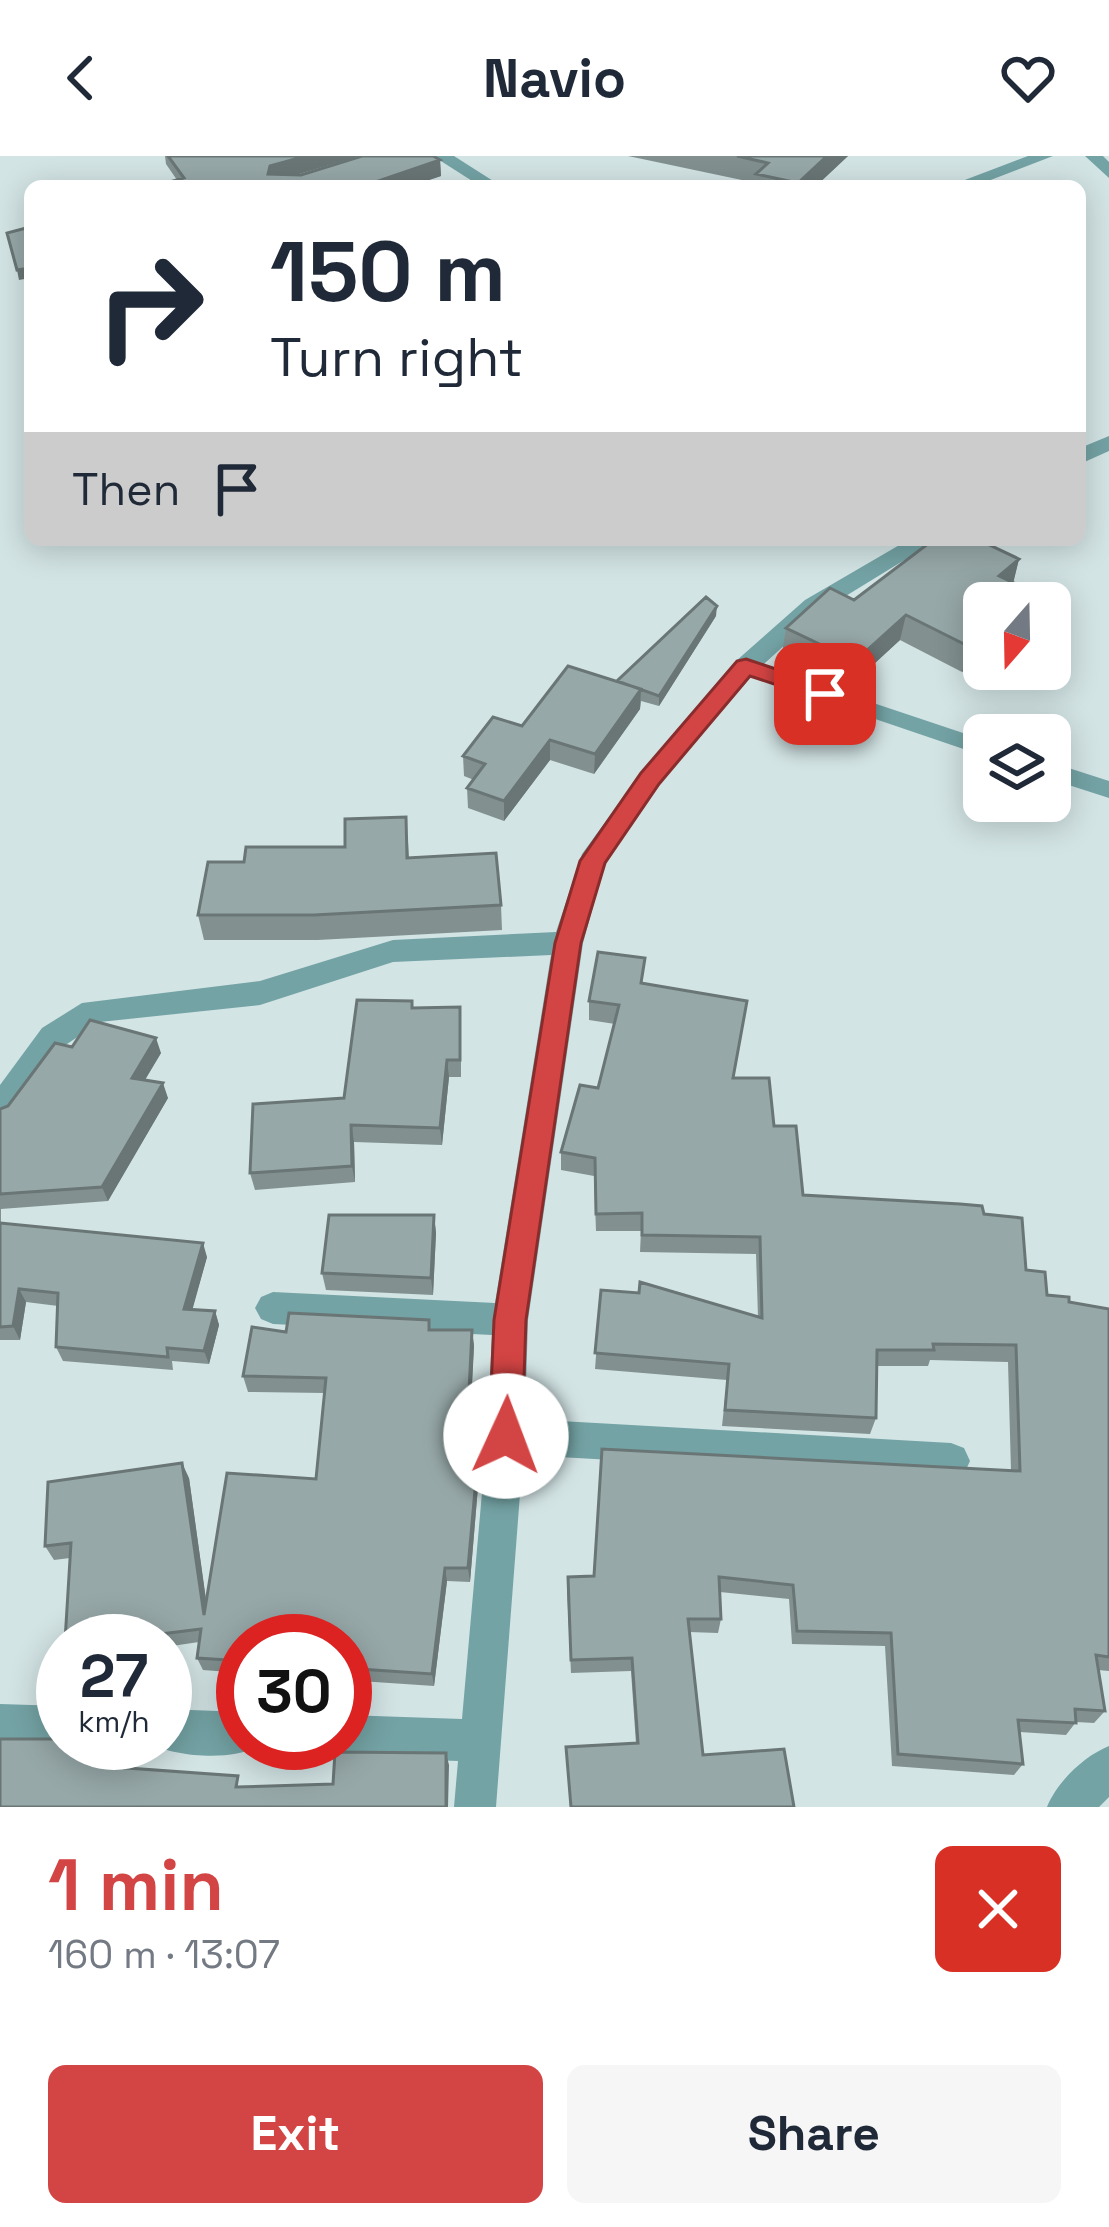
<!DOCTYPE html>
<html lang="en">
<head>
<meta charset="utf-8">
<style>
  body { margin:0; font-family:"Space Grotesk",sans-serif; background:#f6f6f7; color:#1f2937; height:100vh; display:flex; flex-direction:column; font-size:45px; white-space:nowrap }
  * { box-sizing:border-box; margin:0 }
  p { font-size:39px; color:#747a83 }
  .icon { flex:none; width:66px; height:66px; fill:none; stroke:currentColor; stroke-width:2; stroke-linecap:round; stroke-linejoin:round }
  .map { position:relative; height:1651px; overflow:hidden }
  .side { display:flex; flex-direction:column; background:#fff; flex:1 }
  .side>* { flex:none }
  .hud { position:absolute; left:24px; top:24px; width:1062px; height:366px; border-radius:18px; box-shadow:0 6px 30px #0003; background:#fff; color:#1f2937; overflow:hidden }
  .needle { width:78px; rotate:200deg }
  .fabs { position:absolute; left:963px; top:426px; display:grid; gap:24px }
  .fabs a { display:grid; place-items:center; width:108px; height:108px; border-radius:18px; background:#fff; box-shadow:0 6px 30px #0003; font-size:60px }
  .speed { position:absolute; left:36px; top:1458px; display:flex; gap:24px; font-size:60px; font-weight:700; text-align:center }
  .speed>* { display:grid; place-content:center; width:156px; height:156px; border-radius:50%; background:#fff; box-shadow:0 6px 30px #0003; line-height:1 }
  .speed small { font-size:30px; font-weight:400 }
  .speed .limit { border:18px solid #d22; background:#fff; color:#111 }
  .pin { position:absolute; display:grid; place-items:center; width:102px; height:102px; color:#fff; margin:-51px; border-radius:24px; box-shadow:0 6px 18px #0006 }
  .me { position:absolute; width:132px; margin:-66px; rotate:2deg; stroke-linejoin:round; filter:drop-shadow(0 0 9px #0008) }
  .turn { display:flex; align-items:center; gap:42px; height:252px; padding:0 48px; font-size:54px }
  .turn .icon { width:156px; height:156px; stroke-width:2.5 }
  .turn b { display:block; font-size:84px; line-height:102px }
  .then { display:flex; align-items:center; height:114px; padding:0 48px; background:#0003; gap:24px; font-size:45px }
  .round { display:grid; place-items:center; flex:none; width:126px; height:126px; border-radius:18px; background:#f6f6f7 }
  .head { display:flex; align-items:center; justify-content:space-between; height:204px; padding:0 48px }
  h1 { font-size:72px; font-weight:800; line-height:90px; color:#d34444 }
  .button { display:flex; gap:24px; margin-top:auto; padding:24px 48px }
  .button a { flex:1; height:138px; border-radius:18px; background:#d34444; color:#fff; font-size:48px; font-weight:800; line-height:138px; text-align:center }
  .button a+a { background:#f6f6f7; color:#1f2937 }
  header { display:flex; justify-content:space-between; align-items:center; height:156px; padding:0 48px; background:#fff; font-size:54px; font-weight:800 }
  .map>svg:first-child { display:block }
  .lines { fill:none; stroke-linecap:round; stroke-linejoin:round }
  .service { fill:#74a3a5; fill-rule:evenodd }
  .minor { fill:#74a3a5; fill-rule:evenodd }
  .wall { fill:#829090 }
  .shaded-wall { fill:#6a7676 }
  .building { fill:#97a8a8; stroke:#6a7676; stroke-width:3 }
  .route { fill:#d34444; stroke:#892c2c; stroke-width:3 }
</style>
</head>
<body>
<header><svg class="icon" aria-label="back" viewBox="0 0 24 24"><path d="M15 5l-7 7 7 7"/></svg>Navio<svg class="icon" aria-label="heart" viewBox="0 0 24 24"><path d="M12 20l-8-8c-3-5 5-10 8-4 3-6 11-1 8 4z"/></svg></header>
<div class="map">
<svg width="1109" height="1651" viewBox="0 0 1109 1651">
  <rect width="100%" height="100%" fill="#d3e4e5"/>
  <g class="lines">
    <path class="service" d="M745,504l239,80v16l-247,-84 -3,-5z
      M1050,606l59,19v17l-59,-19z"/>
    <path class="minor" d="M433,0h21l47,30h-21z
      M1028,0h25l-78,30h-26z
      M1085,0h18l6,6v16z
      M1109,280v15l-29,13v-16z
      M908,384h29l-114,70 -69,63 -95,112 -54,78 -22,80 -55,377 -3,99 426,24 13,5 6,13 -6,13 -13,5 -428,-24 -27,352h-42l4,-46 -113,-4 -15,-6 -3,-8h18v-28l117,4 25,-283 5,-101 -219,-11 -12,-5 -6,-11 6,-11 12,-5 222,11 56,-348 -158,7 -133,43 -160,17 -36,24 -53,72 -11,4v-37l42,-57 40,-25 178,-22 133,-41 163,-8 26,-78 59,-81 95,-112 69,-61z
      M0,1548l63,2v37h12l-12,5 -63,-2z
      M165,1553l78,3v31h17c-19,20 -88,14 -110,0h15z
      M1109,1590v51l-10,10h-52c10,-25 37,-51 62,-61z"/>
  </g>
  <path class="wall" d="M165,0h194l-64,19 145,-15 1,16 -30,10h-256l22,-6 -11,-16z
    M628,0h220l-32,30h-61l1,-3z
    M1019,403l-6,23 -29,21v50l-22,19 -62,-32 -50,46 -68,-33 4,-25 68,-28z
    M716,460l-57,90 -18,-5 -1,8 -46,65 -44,-14 -46,61 -36,-13 -1,-20 7,-8 -10,-4 -1,-20 154,-75z
    M408,686l1,15 92,48 1,25 -184,10h-114l-6,-25 147,-68z
    M643,827l91,95 40,48 29,69 181,19 63,81 22,7 40,7v362l-11,-1 7,41 -11,12 -18,-1 -10,13 -46,-3 3,32 -9,11 -122,-9 -7,-120 -93,-2 -3,-45 -69,-7 1,27 -3,14 -29,-1 14,123 91,52h-224l-4,-60 70,-3 -5,-73 -60,2 -4,-83 27,-14 417,-105 -3,-109 -78,-2 -2,6h-51l-1,52 -6,16 -148,-8 5,-46 -132,-11 6,-79 157,27 -2,-63 -116,-2 1,-21h-45l-2,-55 -33,-6v-18l37,-64 17,-64 -26,-4v-19z
    M413,852l48,17v52h-12l-7,68 -88,-3 1,40 -100,8 -5,-17 94,-75z
    M72,891l89,6 -16,27 23,18 -60,103 -107,8v14l206,34 -15,52 23,2 4,14 -10,39 -37,-3 1,9 -110,-9 -7,-14 2,-41 -32,-4 -6,38h-20v-231l8,-3z
    M434,1059l2,18 -3,62 -107,-5 -4,-17z
    M429,1164l1,10h42l2,16 -4,66h12l1,15 -13,155 -23,-1 -13,105 -89,-6v-39h-102v32l-40,-3 -6,-12 2,-16 -34,5v-6h-100l5,-83 -16,2 -9,-14 144,-68 17,123 110,-122 8,-86 -76,-1 -5,-16 43,-44z"/>
  <path class="shaded-wall" d="M306,0h53l-87,26 -4,-8 2,-8z
    M827,0h21l-32,30h-19l1,-3z
    M440,4l1,16 -30,10h-47z
    M30,112v10l-11,2 -2,-10z
    M1019,403l-6,25 -14,-8z
    M717,450l-1,10 -57,90v-10z
    M906,459l-6,25 -50,46 5,-25z
    M984,477v20l-22,19 6,-26z
    M641,533l-1,20 -46,65 1,-20z
    M550,584v20l-46,61v-20z
    M156,882l5,15 -24,40 -5,-15z
    M447,904l2,17 -7,68 -2,-17z
    M163,927l5,15 -60,103 -6,-14z
    M351,969l3,17 1,40 -3,-16z
    M434,1059l2,18 -3,62 -2,-17z
    M203,1087l4,14 -18,65 -5,-13z
    M19,1133l7,13 -6,38 -7,-14z
    M215,1155l4,14 -10,39 -5,-13z
    M472,1174l2,16 -4,81 -2,-15z
    M482,1256l1,15 -13,155 -2,-14z
    M182,1307l7,15 21,150 -6,-13z
    M445,1412l2,13 -13,105 -2,-12z
    M118,1587h3l6,8 -4,27 -9,-11z
    M446,1597l3,12 -1,42h-2z"/>
  <path class="building" d="M168,0h138l-36,10 -2,8 33,1 61,-19h71l7,4 -76,26h-209l29,-8z
    M737,0h90l-29,27 -42,-9 12,-11z
    M30,71v41l-13,2 -10,-37z
    M933,384h46l40,19 -20,17 34,16 -13,11h-36v30l-16,13 -62,-31 -51,46 -69,-33 44,-40 24,12z
    M706,441l11,9 -58,90 -42,-15z
    M568,510l73,23 -46,65 -45,-14 -46,61 -37,-13 18,-24 -22,-8 30,-39 29,9z
    M406,661l1,41 89,-5 5,52 -187,10h-116l10,-53h36l2,-15h99v-28z
    M598,796l47,6 -4,25 106,18 -14,77h36l5,48h22l7,69 157,9 22,2 2,8 38,4 4,52 19,2 2,23 22,2v5l40,7v348l-13,-2 9,56 -30,-2 1,14 -58,-3 5,44 -125,-10 -7,-121 -94,-2 -4,-46 -74,-8 2,42h-33l15,136 81,-6 10,58h-223l-5,-60 72,-4 -6,-85 -61,2 -3,-83 26,-1 8,-127 418,22 -4,-126 -83,-1 1,6h-57l-1,68 -151,-8 4,-46 -134,-11 6,-63 38,3 1,-11 122,36 -2,-81 -118,-2v-22l-46,1 -1,-56 -34,-6 19,-67 18,3 21,-83 -30,-4z
    M357,844l55,1v7l48,-1v53h-13l-7,68 -89,-3 1,41 -102,7 3,-69 91,-6z
    M90,864l66,18 -24,40 31,5 -61,104 -102,7v-85l8,-3 47,-63 17,4z
    M329,1059h105l-3,63 -109,-5z
    M0,1067l203,20 -19,66 31,2 -11,40 -37,-3 1,9 -112,-10 2,-54 -39,-4 -6,37 -13,1z
    M289,1157l140,7v10h43l-4,82h14l-14,156h-23l-13,106 -87,-6v-27h-102v20l-46,-3 4,-29 -97,12h-39l6,-98 -26,3 3,-64 134,-19 22,152 23,-142 89,6 10,-101 -83,-2 9,-49 34,5z
    M0,1583h63v4h55l-4,24 124,9 -2,11 97,-3 2,-32 111,1v54h-446z"/>
  <path class="route" d="M746,503l87,29 4,6 -12,7 -75,-25 -91,108 -54,79 -24,80 -55,377 -4,116 -5,12 -11,4 -12,-4 -5,-12 5,-116 61,-377 25,-82 61,-88 96,-112z"/>
</svg>
<div class="fabs">
<a><svg class="needle" viewBox="-14 -14 28 28"><path d="M0-13l5 13h-10z" fill="#e53935"/><path d="M0 13l5-13h-10z" fill="#747a83"/></svg></a>
<a><svg class="icon" aria-label="layers" viewBox="0 0 24 24"><path d="M12 4l9 5-9 5-9-5zM3 14l9 5 9-5"/></svg></a>
</div>
<div class="speed"><div>27<small>km/h</small></div><div class="limit">30</div></div>
<div class="pin" style="left:825px;top:538px;background:#d93025"><svg class="icon" aria-label="arrive" viewBox="0 0 24 24"><path d="M6 21V4h12l-3 4 3 4H6"/></svg></div>
<svg class="me" style="left:506px;top:1280px" viewBox="-20 -20 40 40"><circle r="19" fill="#fff"/><path d="M0-13L10 11 0 6-10 11z" fill="#d34444"/></svg>
<div class="hud">
<div class="turn"><svg class="icon" aria-label="right" viewBox="0 0 24 24"><path d="M7 20v-9h11M14 6l5 5-5 5"/></svg><div><b>150 m</b>Turn right</div></div>
<div class="then">Then<svg class="icon" aria-label="arrive" viewBox="0 0 24 24"><path d="M6 21V4h12l-3 4 3 4H6"/></svg></div>
</div>
</div>
<section class="side">
<div class="head"><div><h1>1 min</h1><p>160 m · 13:07</p></div><a class="round" style="background:#d93025;color:#fff"><svg class="icon" aria-label="close" viewBox="0 0 24 24"><path d="M6 6l12 12M18 6L6 18"/></svg></a></div>
<div class="button"><a>Exit</a><a>Share</a></div>
</section>
</body>
</html>
